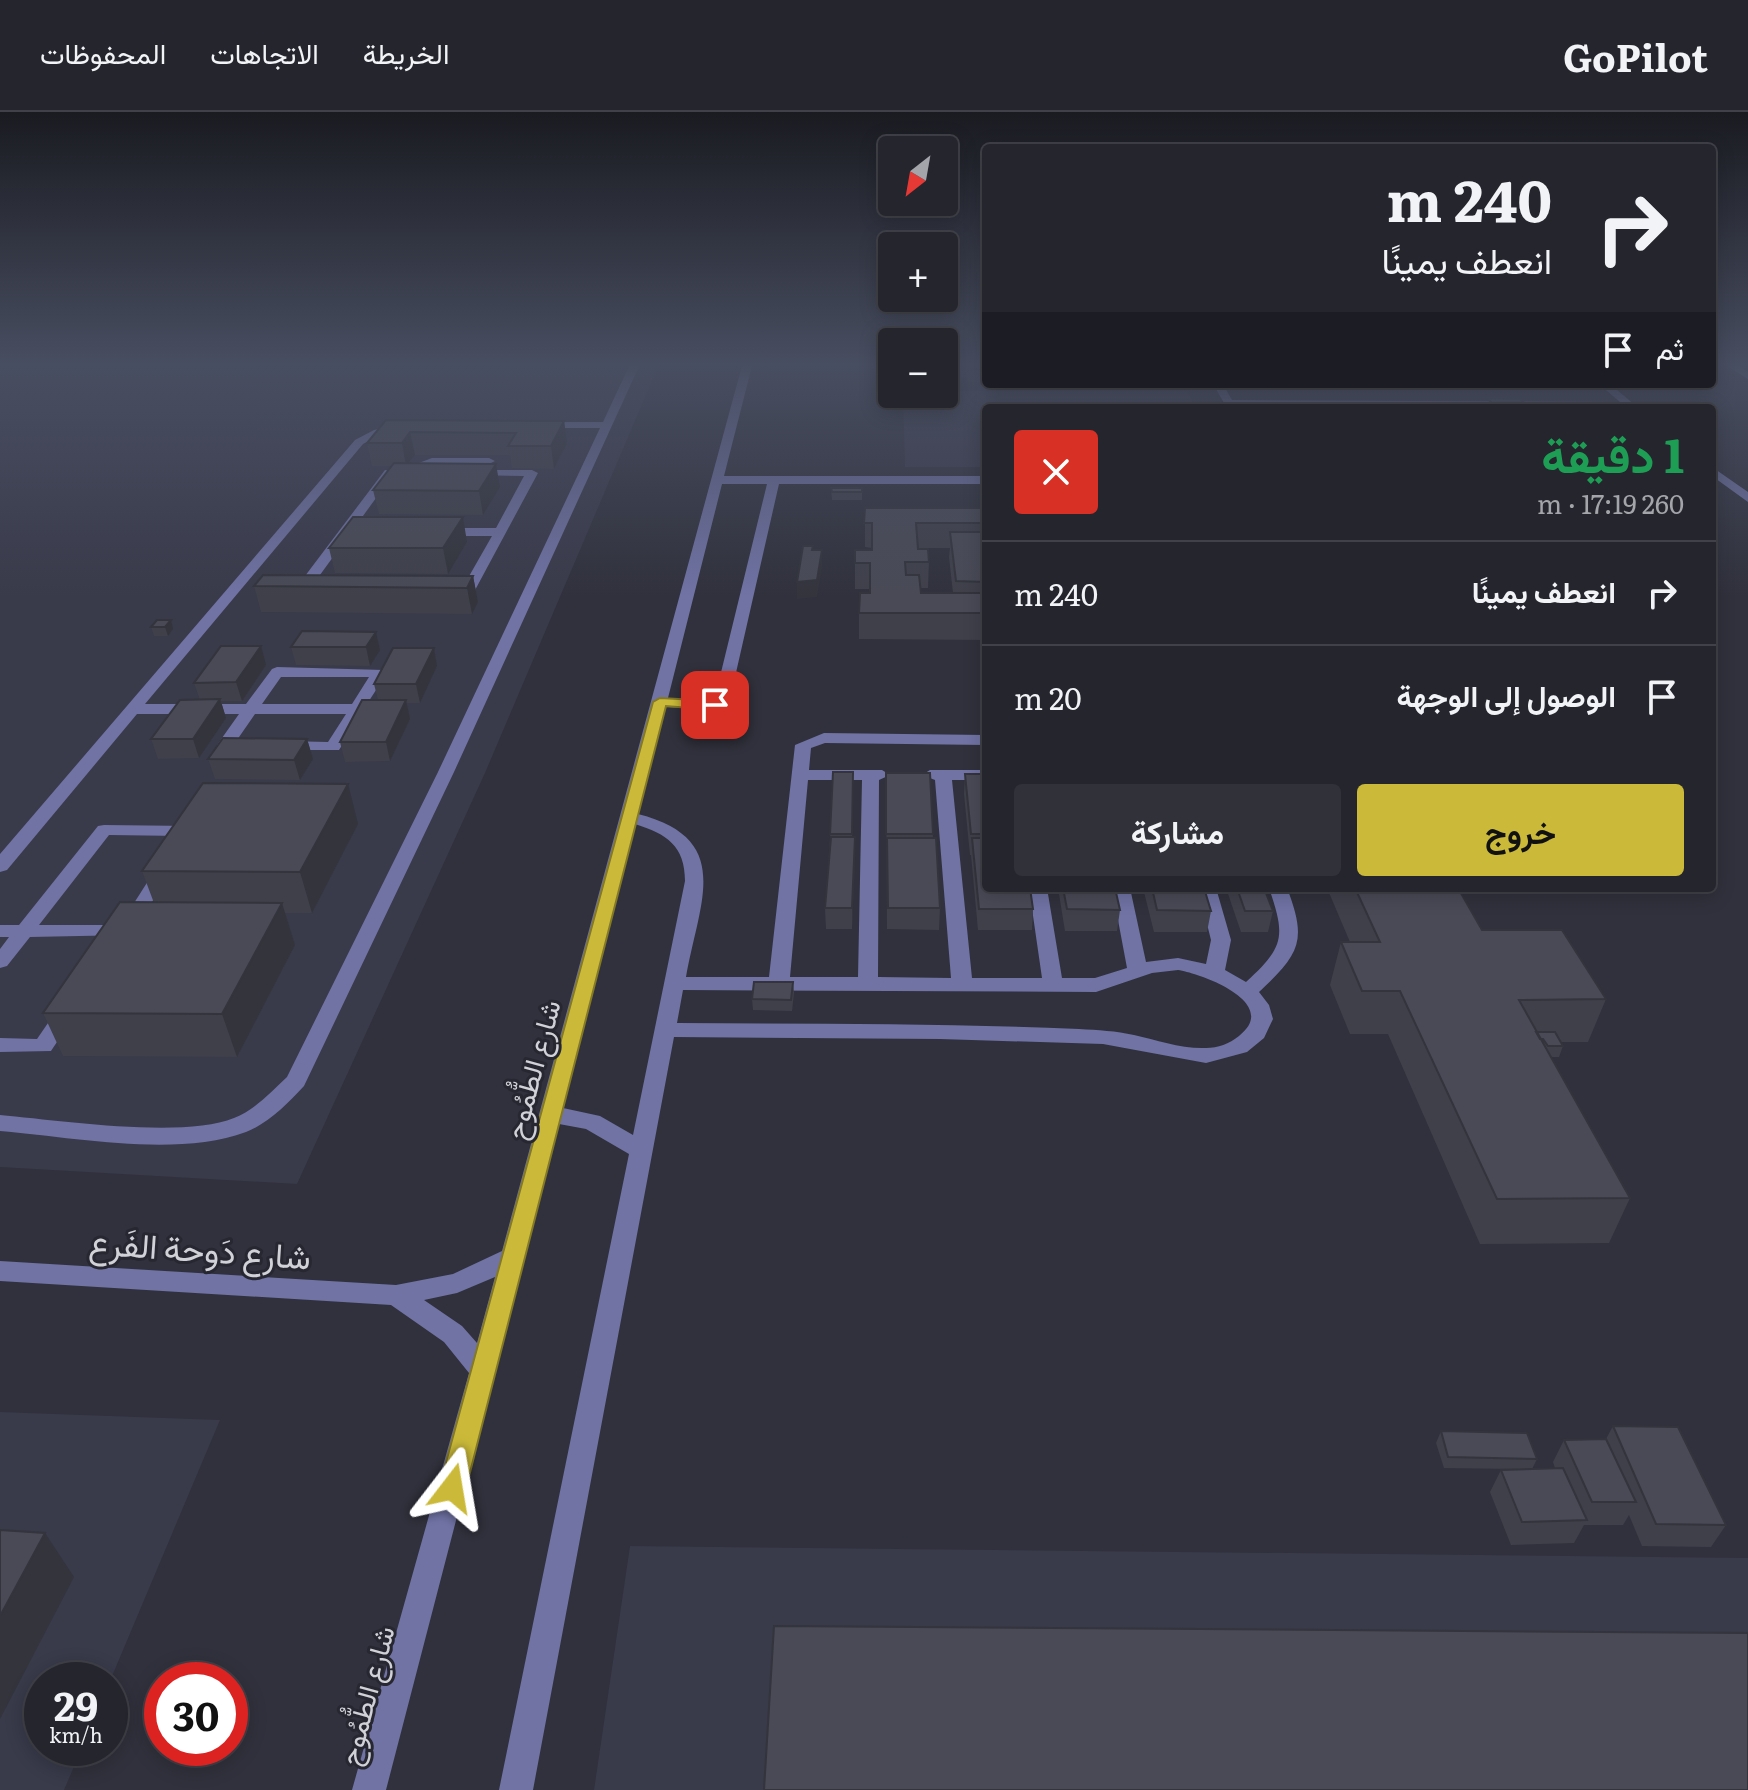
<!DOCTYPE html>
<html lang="ar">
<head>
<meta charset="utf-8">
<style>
  body { margin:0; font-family:Literata,Vazirmatn,serif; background:#303139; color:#f1f3f6; direction:rtl; height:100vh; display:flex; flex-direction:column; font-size:30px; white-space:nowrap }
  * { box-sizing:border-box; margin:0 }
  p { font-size:26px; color:#a3a5aa }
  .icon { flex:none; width:44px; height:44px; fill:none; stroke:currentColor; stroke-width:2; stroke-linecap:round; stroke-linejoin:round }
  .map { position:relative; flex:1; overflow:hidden; direction:ltr }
  .drawer { position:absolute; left:982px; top:292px; width:734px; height:488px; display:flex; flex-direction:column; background:#24252d; border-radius:8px; box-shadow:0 4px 20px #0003,0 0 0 2px #414249; direction:rtl }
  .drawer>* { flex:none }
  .guide { position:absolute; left:982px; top:32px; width:734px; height:244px; border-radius:8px; box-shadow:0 4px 20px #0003,0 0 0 2px #414249; direction:rtl; background:#24252d; color:#f1f3f6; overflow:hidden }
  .needle { width:52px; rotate:211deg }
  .tools { position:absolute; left:878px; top:24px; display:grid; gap:16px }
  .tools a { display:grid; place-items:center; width:80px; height:80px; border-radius:8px; background:#24252d; box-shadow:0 4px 20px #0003,0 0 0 2px #414249; font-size:40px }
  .speed { position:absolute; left:24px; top:1550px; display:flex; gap:16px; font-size:40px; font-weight:700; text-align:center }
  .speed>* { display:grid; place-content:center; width:104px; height:104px; border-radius:50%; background:#24252d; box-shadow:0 4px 20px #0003,0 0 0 2px #414249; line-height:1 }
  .speed small { font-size:20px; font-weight:400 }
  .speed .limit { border:12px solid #d22; background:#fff; color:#111 }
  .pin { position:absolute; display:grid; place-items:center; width:68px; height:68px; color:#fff; margin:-34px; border-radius:16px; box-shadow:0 4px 12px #0006 }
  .me { position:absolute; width:88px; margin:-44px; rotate:14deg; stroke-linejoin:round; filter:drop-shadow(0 0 6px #0008) }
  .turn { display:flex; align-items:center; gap:28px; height:168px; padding:0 32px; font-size:36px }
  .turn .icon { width:104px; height:104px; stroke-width:2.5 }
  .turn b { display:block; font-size:56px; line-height:68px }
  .then { display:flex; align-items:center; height:76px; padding:0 32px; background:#0003; gap:16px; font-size:30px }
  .round { display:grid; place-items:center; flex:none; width:84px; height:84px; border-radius:8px; background:#303139 }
  .overview { display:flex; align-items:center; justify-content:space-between; height:136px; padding:0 32px }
  h1 { font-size:48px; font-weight:700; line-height:60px; color:#1e9e55 }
  .button { display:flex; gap:16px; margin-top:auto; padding:16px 32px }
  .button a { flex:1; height:92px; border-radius:8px; background:#cbba39; color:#111; font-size:32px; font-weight:700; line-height:92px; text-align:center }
  .button a+a { background:#303139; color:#f1f3f6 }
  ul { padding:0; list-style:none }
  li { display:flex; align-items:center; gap:24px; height:104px; padding:0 32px; border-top:2px solid #414249 }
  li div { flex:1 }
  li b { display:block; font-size:30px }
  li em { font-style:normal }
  header { display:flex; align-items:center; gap:48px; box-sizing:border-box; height:112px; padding:0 40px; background:#24252d; border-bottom:2px solid #414249 }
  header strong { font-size:38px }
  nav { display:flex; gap:44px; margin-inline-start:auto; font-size:28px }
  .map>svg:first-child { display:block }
  .built { fill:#393a4a }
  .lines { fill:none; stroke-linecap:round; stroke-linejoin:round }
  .minor { fill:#7073a4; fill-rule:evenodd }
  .wall { fill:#3f404a; fill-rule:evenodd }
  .shaded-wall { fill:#33343c }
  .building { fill:#494a56; stroke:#33343c; stroke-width:2 }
  .route { fill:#cbba39; stroke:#847925; stroke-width:2 }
  .labels { text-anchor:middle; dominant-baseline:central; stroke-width:6; stroke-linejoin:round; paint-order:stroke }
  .street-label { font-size:28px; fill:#d1d2d8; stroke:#272732 }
  .near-street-label { font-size:34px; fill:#d1d2d8; stroke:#272732 }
</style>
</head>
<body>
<header>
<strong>GoPilot</strong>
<nav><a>الخريطة</a><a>الاتجاهات</a><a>المحفوظات</a></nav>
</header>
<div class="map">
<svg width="1748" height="1678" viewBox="0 0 1748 1678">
  <rect width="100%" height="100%" fill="#30313c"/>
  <path class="built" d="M0,250h660l-175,411 -188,411 -297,-17z
    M944,279h243l9,17h-210v59h-81l-2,-73h41z
    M0,1300l220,8 -110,261 -68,-1v68h40l-18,42h-64z
    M630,1434l1118,12v232h-1154z"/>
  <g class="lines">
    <path class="minor" d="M631,250h10l-187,410 -150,314c-17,18 -35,37 -58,46 -70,26 -173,5 -246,-1v-16c57,5 183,24 234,3 21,-8 37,-26 53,-41l151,-305 162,-344h-60l-5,-3 5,-3h63z
      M743,250h10l-29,114h262v8h-207l-49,215 -15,11 -50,-3 -27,107c97,25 61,88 48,163h83l26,-232 29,-12 162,2v10l-161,-2 -14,5 -2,22h73l8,5 -11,5 -1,197 73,1 -16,-198 -13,-5 8,-5h56v10h-34l20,198h70l-13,-90h18l15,90h33l32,-10 -15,-80h18l16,74 32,-4 28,6 5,-24 -13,-52h18l15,52 -6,30 21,12c38,-35 40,-45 23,-94h18c21,54 12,66 -28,104l10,13 4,14 -9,19 -17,14 -41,11 -103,-19 -163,-5 -266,-2 -141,753h-34l130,-636 -43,-25 -27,-5 -173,666h-34l117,-417 -25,-31 -53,-37 -391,-24v-20l396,24 57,-11 49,-23zM722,372h45l-52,213 -4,3 -43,-2zM808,668h54l-4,197h-68zM635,712c32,10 50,22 50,57l-52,254 -33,-19 -37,-8zM1178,858c25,4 103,33 61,66 -10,8 -21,12 -33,12 -25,1 -49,-8 -72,-13 -18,-4 -36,-5 -55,-6 -134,-6 -268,-5 -402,-6l6,-33 413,2 56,-19zM495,1165l-18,66 -15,-17 -38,-26 33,-7z
      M1721,250h12l15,10v7z
      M1213,272h10l9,16 388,2 -21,-18h11l26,22 -409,2z
      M400,312l4,1v4l-22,5 -19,10 -218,260h101l26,-35 5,-2 107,3 3,3 -20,31 8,5 -13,5 -23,36h-114l-8,-5 22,-31h-102l-130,156 -7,2v-18l355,-414 19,-10zM281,565h88l-17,27h-90zM255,602h91l-18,28 -91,-2z
      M432,346h57l6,3 -6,3h-56l-32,11 -6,-3z
      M1712,355l36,25v10l-36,-26z
      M385,358l10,2 -86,118h-10v-6z
      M469,358h63l6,3 -64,119 -21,1 -7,-4 18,-4 28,-49h-52l-6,-4 6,-4h56l28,-52 -51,-1 -6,-3z
      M104,713l88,1 9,5 -5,8 -6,1 -8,-4 -73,-1 -70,90h81l37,-58h14l2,4 -38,56 -4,1 -1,7 -100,2 -23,29 -7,2v-19l9,-12h-9v-12h19l79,-99z
      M66,893l11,7 -26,39 -51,1v-14l37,1 22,-32z"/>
  </g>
  <path class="wall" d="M961,250h25v20h-18l-1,-5h-6z
    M386,308l178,1 3,22 -13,26 -42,-1 -2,-13h-95l-7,9 92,23 -17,28 -104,-1 -6,-24 19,-24h-20l-5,-23z
    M831,376h31v12h-30z
    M865,396l118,15v9h3v108l-127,-1v-26l11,-20v-4h-15v-39h17v-2l-7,-1zM918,436h32l-1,9 4,36h-32l-1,-5h8l1,-26z
    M467,430l-19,32 -113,-1 -6,-25z
    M473,464l5,26 -6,12 -211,-2 -7,-26z
    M157,508l16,9 -5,7h-14l-3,-9z
    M376,520l4,18 -10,16 -74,-1 -5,-18z
    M434,536l3,18 -17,37h-14l4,16 -20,42 -45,1 -5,-20 38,-42 -4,-16z
    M266,553l-24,36h-21l5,17 -27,40 -41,1 -7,-20 49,-39 -6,-17z
    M307,627l6,20 -13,21 -85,-1 -7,-20z
    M833,660h20l-1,65h3v21l-3,71h-26l-1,-21 5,-70z
    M886,661h44l3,65 7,70 -1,22 -52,-1z
    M965,662h21v114l47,21 -1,21h-54l-7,-75h-1l-6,-61z
    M358,712l-46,89h-27l10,32 -58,112 -174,-1 -20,-43 111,-110 -12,-32z
    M1058,776h57l5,22 -3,21h-52z
    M1143,776h61l7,23 -4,21h-53z
    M1226,776h38l9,23 -5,21h-27z
    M1327,776h131l24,42 124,69 -18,43h-27l2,4 -4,11h-8l79,141 -21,45 -129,1 -92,-210h-38l-20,-49 11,-43h9z
    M793,870l1,11 -2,18 -39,-1 -1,-11z
    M1613,1314l113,99 -15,22 -69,-1 -13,-31 -6,10h-39l-10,18 -63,2 -21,-53 11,-22 15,-1 -72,-1 -8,-25 5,-12 96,28 -5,10 23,-1 -2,-6 11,-22 42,-1z"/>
  <path class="shaded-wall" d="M564,309l3,22 -13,26 -3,-23z
    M410,320l5,23 -9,11 -4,-23z
    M496,352l4,23 -17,28 -4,-24z
    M463,405l4,25 -19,32 -5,-26z
    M822,438v17l-5,30 -20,2v-17z
    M473,464l5,26 -6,12 -5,-26z
    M171,508l2,9 -5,7 -3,-9z
    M376,520l4,18 -10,16 -4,-19z
    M261,534l5,19 -24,36 -6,-19z
    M434,536l3,18 -17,37 -4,-19z
    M220,587l6,19 -27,40 -6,-19z
    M406,588l4,19 -20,42 -4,-19z
    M307,627l6,20 -13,21 -6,-20z
    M348,672l10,40 -46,89 -12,-41z
    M855,725v21l-3,71v-21z
    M282,791l13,42 -58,112 -15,-43z
    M45,1421l29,44 -74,142v-103z"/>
  <path class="building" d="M962,250h24v7h-18v-6z
    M1487,286l33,1 10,9h-73l-1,-1 30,-3 10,3z
    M1539,292l60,1 6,3h-61z
    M1404,293h34l2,3h-34z
    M1291,295h58l1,1h-58z
    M386,308l178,1 -13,25h-43l8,-13 -106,-1 -8,11h-35z
    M394,351l102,1 -17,27 -106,-1z
    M831,376h31v4h-30z
    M865,396h116l2,15h-67l2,26h10l1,13h-24l1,13h13l2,18h65v20h-127l1,-20h10v-30h-15v-13h17v-27h-8z
    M353,405h110l-20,31h-114z
    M950,420h36v50l-30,-1z
    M803,434h10l-1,4h10l-5,30 -20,2z
    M263,463l210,1 -6,12 -213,-2z
    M157,508h14l-6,7h-14z
    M302,519l74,1 -10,15h-75z
    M221,534h40l-25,36 -42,1z
    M393,536h41l-18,36h-42z
    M220,587l-27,40h-42l29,-39z
    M362,588h44l-20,42h-46z
    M223,626l84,1 -13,21 -86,-1z
    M833,660h20l-1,62h-22z
    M886,661h44l3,61h-47z
    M965,662h21v60h-15z
    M203,671l145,1 -48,88 -158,-1z
    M831,725h24l-3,71h-27z
    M887,726h49l4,70h-52z
    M972,726h14v50h44l3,21h-54z
    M1063,776h52l5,22 -53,-1z
    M1152,776h52l7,23 -54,-1z
    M1237,776h27l9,23h-28z
    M1355,776h103l24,42h80l44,69 -87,1 111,198 -133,1 -97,-208h-38l-21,-49h39z
    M120,790l162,1 -60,111 -179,-1z
    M754,870h39l-2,18 -39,-1z
    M1536,920h19l8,14h-15l-5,-7h-3z
    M1613,1314l65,1 48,98 -70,-1z
    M1441,1319l86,2 10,26 -89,-2z
    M1606,1327l30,63h-44l-28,-62z
    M1563,1356l24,52 -65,2 -21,-52z
    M0,1418l45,3 -45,83z
    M774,1514l974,7v157h-984z"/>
  <linearGradient id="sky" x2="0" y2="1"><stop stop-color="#1a1b21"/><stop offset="0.52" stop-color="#484e61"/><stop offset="1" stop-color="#484e61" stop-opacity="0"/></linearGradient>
  <rect width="1748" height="485" fill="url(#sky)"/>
  <path class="route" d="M660,586l55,3 7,4 -7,5 -49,-4 -200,782 -4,9 -10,4 -9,-4 -4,-9 214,-786z"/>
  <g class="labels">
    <g class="street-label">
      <text transform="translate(531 957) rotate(-75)">شارع الطُّمُوح</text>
      <text transform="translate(365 1583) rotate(-75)">شارع الطُّمُوح</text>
    </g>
    <g class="near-street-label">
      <text transform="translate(200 1135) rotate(4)">شارع دَوحة الفَرع</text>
    </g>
  </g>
</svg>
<div class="tools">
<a><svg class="needle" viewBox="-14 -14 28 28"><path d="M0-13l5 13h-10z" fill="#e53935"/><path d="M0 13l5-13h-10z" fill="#a3a5aa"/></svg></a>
<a>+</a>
<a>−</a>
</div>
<div class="speed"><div>29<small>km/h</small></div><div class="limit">30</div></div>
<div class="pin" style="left:715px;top:593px;background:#d93025"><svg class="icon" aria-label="arrive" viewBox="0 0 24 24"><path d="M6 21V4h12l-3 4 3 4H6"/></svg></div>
<svg class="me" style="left:452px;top:1376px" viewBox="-20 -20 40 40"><path d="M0-17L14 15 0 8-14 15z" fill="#cbba39" stroke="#fff" stroke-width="4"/></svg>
<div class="guide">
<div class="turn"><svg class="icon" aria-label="right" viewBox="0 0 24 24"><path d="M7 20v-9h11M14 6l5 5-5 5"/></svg><div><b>240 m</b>انعطف يمينًا</div></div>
<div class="then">ثم<svg class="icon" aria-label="arrive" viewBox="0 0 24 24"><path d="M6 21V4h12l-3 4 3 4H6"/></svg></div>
</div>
<section class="drawer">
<div class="overview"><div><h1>1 دقيقة</h1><p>260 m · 17:19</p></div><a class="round" style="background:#d93025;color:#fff"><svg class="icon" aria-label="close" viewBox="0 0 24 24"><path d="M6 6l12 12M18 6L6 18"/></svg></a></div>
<ul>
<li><svg class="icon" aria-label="right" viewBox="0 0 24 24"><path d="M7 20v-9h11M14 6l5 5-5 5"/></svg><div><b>انعطف يمينًا</b></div><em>240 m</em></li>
<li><svg class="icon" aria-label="arrive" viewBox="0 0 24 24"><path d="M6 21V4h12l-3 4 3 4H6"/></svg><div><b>الوصول إلى الوجهة</b></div><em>20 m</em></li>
</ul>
<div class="button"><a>خروج</a><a>مشاركة</a></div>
</section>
</div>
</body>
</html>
